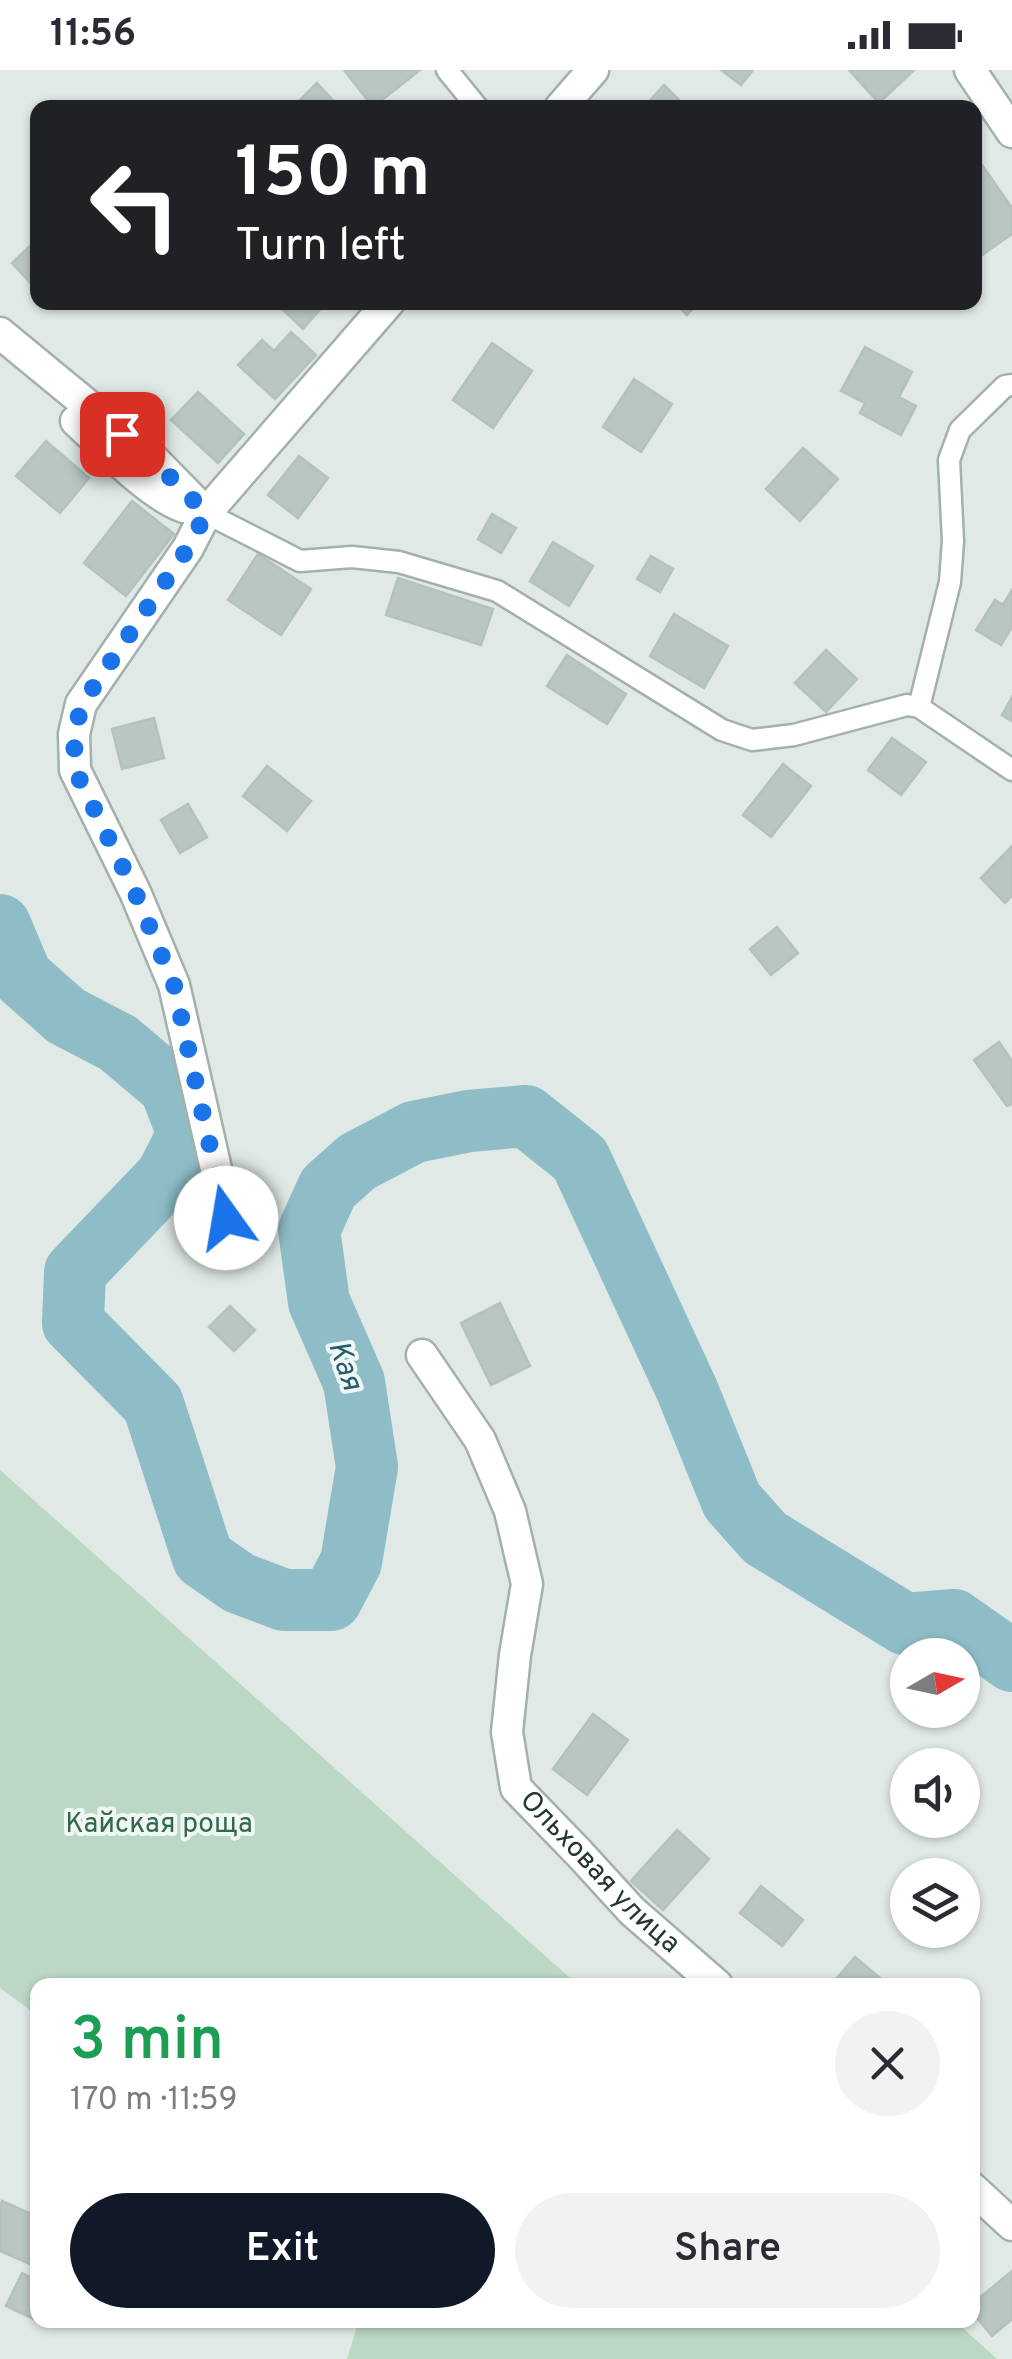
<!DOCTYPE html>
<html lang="en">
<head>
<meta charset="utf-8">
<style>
  body { margin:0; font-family:Overpass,sans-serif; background:#f2f2f3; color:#2b2b33; height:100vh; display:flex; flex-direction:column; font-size:38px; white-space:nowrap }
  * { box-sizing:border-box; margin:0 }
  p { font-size:32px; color:#7c7c81 }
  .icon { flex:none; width:55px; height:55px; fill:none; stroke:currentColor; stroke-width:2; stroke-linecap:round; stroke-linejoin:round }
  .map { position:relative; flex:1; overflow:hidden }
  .drawer { position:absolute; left:30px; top:1908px; width:950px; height:350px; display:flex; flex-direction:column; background:#fff; border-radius:20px; box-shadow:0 2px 8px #0004 }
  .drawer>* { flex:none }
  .hud { position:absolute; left:30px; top:30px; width:952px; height:210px; border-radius:20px; box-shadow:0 2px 8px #0004; background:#202124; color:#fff; overflow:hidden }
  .needle { width:65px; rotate:81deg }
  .tools { position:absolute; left:890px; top:1568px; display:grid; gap:20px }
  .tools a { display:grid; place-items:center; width:90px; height:90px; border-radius:50%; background:#fff; box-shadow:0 2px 8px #0004; font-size:50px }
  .pin { position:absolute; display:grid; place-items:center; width:85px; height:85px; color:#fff; margin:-42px; border-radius:20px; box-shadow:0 5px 15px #0006 }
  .me { position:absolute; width:110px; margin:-55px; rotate:347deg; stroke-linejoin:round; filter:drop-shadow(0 0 8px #0008) }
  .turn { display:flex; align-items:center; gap:35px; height:210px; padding:0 40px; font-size:45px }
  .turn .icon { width:130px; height:130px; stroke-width:2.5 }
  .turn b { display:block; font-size:70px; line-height:85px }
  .round { display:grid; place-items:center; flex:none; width:105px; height:105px; border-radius:52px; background:#f2f2f3 }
  .overview { display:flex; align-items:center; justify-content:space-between; height:170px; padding:0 40px }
  h1 { font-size:60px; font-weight:600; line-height:75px; color:#1e9e55 }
  .action { display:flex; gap:20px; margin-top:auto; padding:20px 40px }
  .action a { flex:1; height:115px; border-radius:60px; background:#111827; color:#fff; font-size:40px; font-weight:600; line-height:115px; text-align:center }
  .action a+a { background:#f2f2f3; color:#2b2b33 }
  .status { display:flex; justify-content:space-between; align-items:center; height:70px; padding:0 50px; background:#fff; direction:ltr }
  .status svg { height:28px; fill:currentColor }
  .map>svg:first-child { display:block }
  .green { fill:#bbd8c4 }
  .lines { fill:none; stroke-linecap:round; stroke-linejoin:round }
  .river { stroke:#8ebdc8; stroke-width:62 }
  .building { fill:#b9c6c1; stroke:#b3c2bc; stroke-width:2.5 }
  .service-casing { stroke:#a4b0ac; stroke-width:25 }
  .minor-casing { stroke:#a4b0ac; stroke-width:35 }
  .service { stroke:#fff; stroke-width:20 }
  .minor { stroke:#fff; stroke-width:30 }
  .route { stroke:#1a73e8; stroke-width:18; stroke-dasharray:0 32.4 }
  .labels { text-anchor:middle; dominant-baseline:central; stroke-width:8; stroke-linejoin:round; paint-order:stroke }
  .park-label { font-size:28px; fill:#326949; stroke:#f0f6f3 }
  .street-label { font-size:28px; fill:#233732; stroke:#f0f6f3 }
  .water-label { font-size:30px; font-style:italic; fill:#255d6c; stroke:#f0f6f3 }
</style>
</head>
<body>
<div class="status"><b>11:56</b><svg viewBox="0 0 49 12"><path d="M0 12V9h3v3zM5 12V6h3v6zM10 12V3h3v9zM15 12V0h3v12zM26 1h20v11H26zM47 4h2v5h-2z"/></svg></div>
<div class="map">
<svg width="1012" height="2289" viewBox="0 0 1012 2289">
  <rect width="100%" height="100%" fill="#e0e9e5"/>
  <path class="green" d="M0,1400l578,515h-540l-1,30 -37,-27z
    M359,2250h595l43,39h-650z"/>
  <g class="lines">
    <path class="river" d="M0,855l22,52 44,39 52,27 52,44 18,47 -22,43 -91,95 -2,51 80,81 50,154 36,25 45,17h47l20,-38 16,-95 -13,-85 -35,-80 -10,-72 19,-42 29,-26 57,-30 55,-11 57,-5 54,43 107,231 45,111 33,37 140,86 49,-4 58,41"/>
  </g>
  <path class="building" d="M344,0h76l-47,37z
    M721,0h32l-12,15z
    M849,0h65l-35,33z
    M317,13l23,25h-48z
    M664,15l23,23h-44z
    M982,95l30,43v26l-37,26v-90z
    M30,176l8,5v40l-26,-28z
    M275,232h44l4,4 -20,23z
    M674,232h25l-12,13z
    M291,262l25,23 -41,44 -37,-34 24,-25 12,11z
    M492,273l40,28 -39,57 -40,-28z
    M865,277l47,25 -13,25 17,9 -15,29 -41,-22 5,-10 -24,-12z
    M634,309l38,25 -31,48 -38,-25z
    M198,322l46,42 -26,29 -47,-43z
    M46,371l43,37 -29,35 -44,-37z
    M803,378l35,31 -38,42 -34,-32z
    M299,386l29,22 -30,40 -30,-23z
    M132,431l42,33 -48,62 -42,-33z
    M492,444l24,14 -15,25 -23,-14z
    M553,472l40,24 -24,40 -39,-25z
    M258,484l53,35 -30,46 -53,-35z
    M651,486l22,13 -13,23 -23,-13z
    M398,508l95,31 -12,36 -95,-30z
    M1012,520v37l-11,18 -25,-15 19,-30 8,5z
    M674,544l54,32 -24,42 -54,-32z
    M826,580l31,29 -31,33 -31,-29z
    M567,585l59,39 -19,30 -60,-38z
    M1012,627v24l-10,-6z
    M154,648l10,40 -42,11 -10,-40z
    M892,668l34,24 -25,33 -33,-25z
    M783,694l28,22 -40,51 -28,-22z
    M267,696l44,35 -24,30 -44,-35z
    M188,734l19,33 -27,16 -19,-33z
    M1012,776v50l-7,7 -24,-25z
    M777,857l21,26 -27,22 -21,-26z
    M999,972l13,19v43l-5,2 -33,-46z
    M500,1233l30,63 -39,19 -30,-62z
    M230,1236l25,24 -21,21 -25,-24z
    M593,1644l35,26 -41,55 -34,-26z
    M677,1760l32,29 -46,51 -32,-29z
    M761,1816l42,34 -21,26 -42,-33z
    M855,1887l31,26 -2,2h-53z
    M2,2131l36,16 -1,50 -37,-16v-45z
    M1012,2201v48l-20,17 -20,-24v-8z
    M22,2203l16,8v39h6l-2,3 -36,-17z"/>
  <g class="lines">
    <g class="service-casing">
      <path id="service" d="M447,0l31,38
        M206,443l94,48 52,-4 47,5 98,29 225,139 30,10 42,-5 113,-30 12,2 93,63
        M919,637l31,-125 3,-41 -4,-81 11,-30 45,-44 7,-1"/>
    </g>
    <g class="minor-casing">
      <g id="minor">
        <path d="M970,0l42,62"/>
        <path d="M560,38l33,-38"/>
        <path d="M0,263l153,126 53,54"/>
        <path d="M76,351c28,25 73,74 108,86"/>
        <path d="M227,1147l-53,-232 -39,-93 -60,-122 -1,-36 7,-30 107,-156 18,-35 183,-211"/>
        <path id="s1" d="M422,1285l58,85 30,71 17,73 -12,71 -8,77 9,56 63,65 53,58 85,74"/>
        <path d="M972,2118l40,37"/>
      </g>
    </g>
    <use href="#service" class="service"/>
    <use href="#minor" class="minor"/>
  </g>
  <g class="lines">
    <path class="route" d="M122,364l30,25 54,54 -18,35 -106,156 -8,30 1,36 60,122 39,93 52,233"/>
  </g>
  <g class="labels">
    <g class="park-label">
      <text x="159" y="1755">Кайская роща</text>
    </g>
    <g class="street-label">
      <text stroke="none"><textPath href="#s1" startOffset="580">Ольховая улица</textPath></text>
    </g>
    <g class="water-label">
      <text transform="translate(344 1296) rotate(71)">Кая</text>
    </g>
  </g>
</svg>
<div class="tools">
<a><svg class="needle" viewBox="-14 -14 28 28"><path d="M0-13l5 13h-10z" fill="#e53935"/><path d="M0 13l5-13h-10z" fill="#7c7c81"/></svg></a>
<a><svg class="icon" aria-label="sound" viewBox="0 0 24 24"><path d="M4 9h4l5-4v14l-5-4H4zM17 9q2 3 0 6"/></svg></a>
<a><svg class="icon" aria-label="layers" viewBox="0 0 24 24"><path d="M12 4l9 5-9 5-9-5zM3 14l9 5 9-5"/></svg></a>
</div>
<div class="pin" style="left:122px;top:364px;background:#d93025"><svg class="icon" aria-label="arrive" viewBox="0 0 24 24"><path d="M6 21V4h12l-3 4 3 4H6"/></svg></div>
<svg class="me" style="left:226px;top:1148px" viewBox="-20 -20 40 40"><circle r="19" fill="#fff"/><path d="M0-13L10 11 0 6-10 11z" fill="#1a73e8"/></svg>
<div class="hud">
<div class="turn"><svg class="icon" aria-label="left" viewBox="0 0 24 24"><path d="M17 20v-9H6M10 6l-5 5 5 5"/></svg><div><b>150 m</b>Turn left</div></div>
</div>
<section class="drawer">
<div class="overview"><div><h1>3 min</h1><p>170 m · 11:59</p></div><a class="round"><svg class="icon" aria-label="close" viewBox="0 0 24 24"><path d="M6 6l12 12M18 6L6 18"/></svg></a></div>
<div class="action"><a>Exit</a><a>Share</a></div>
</section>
</div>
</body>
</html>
